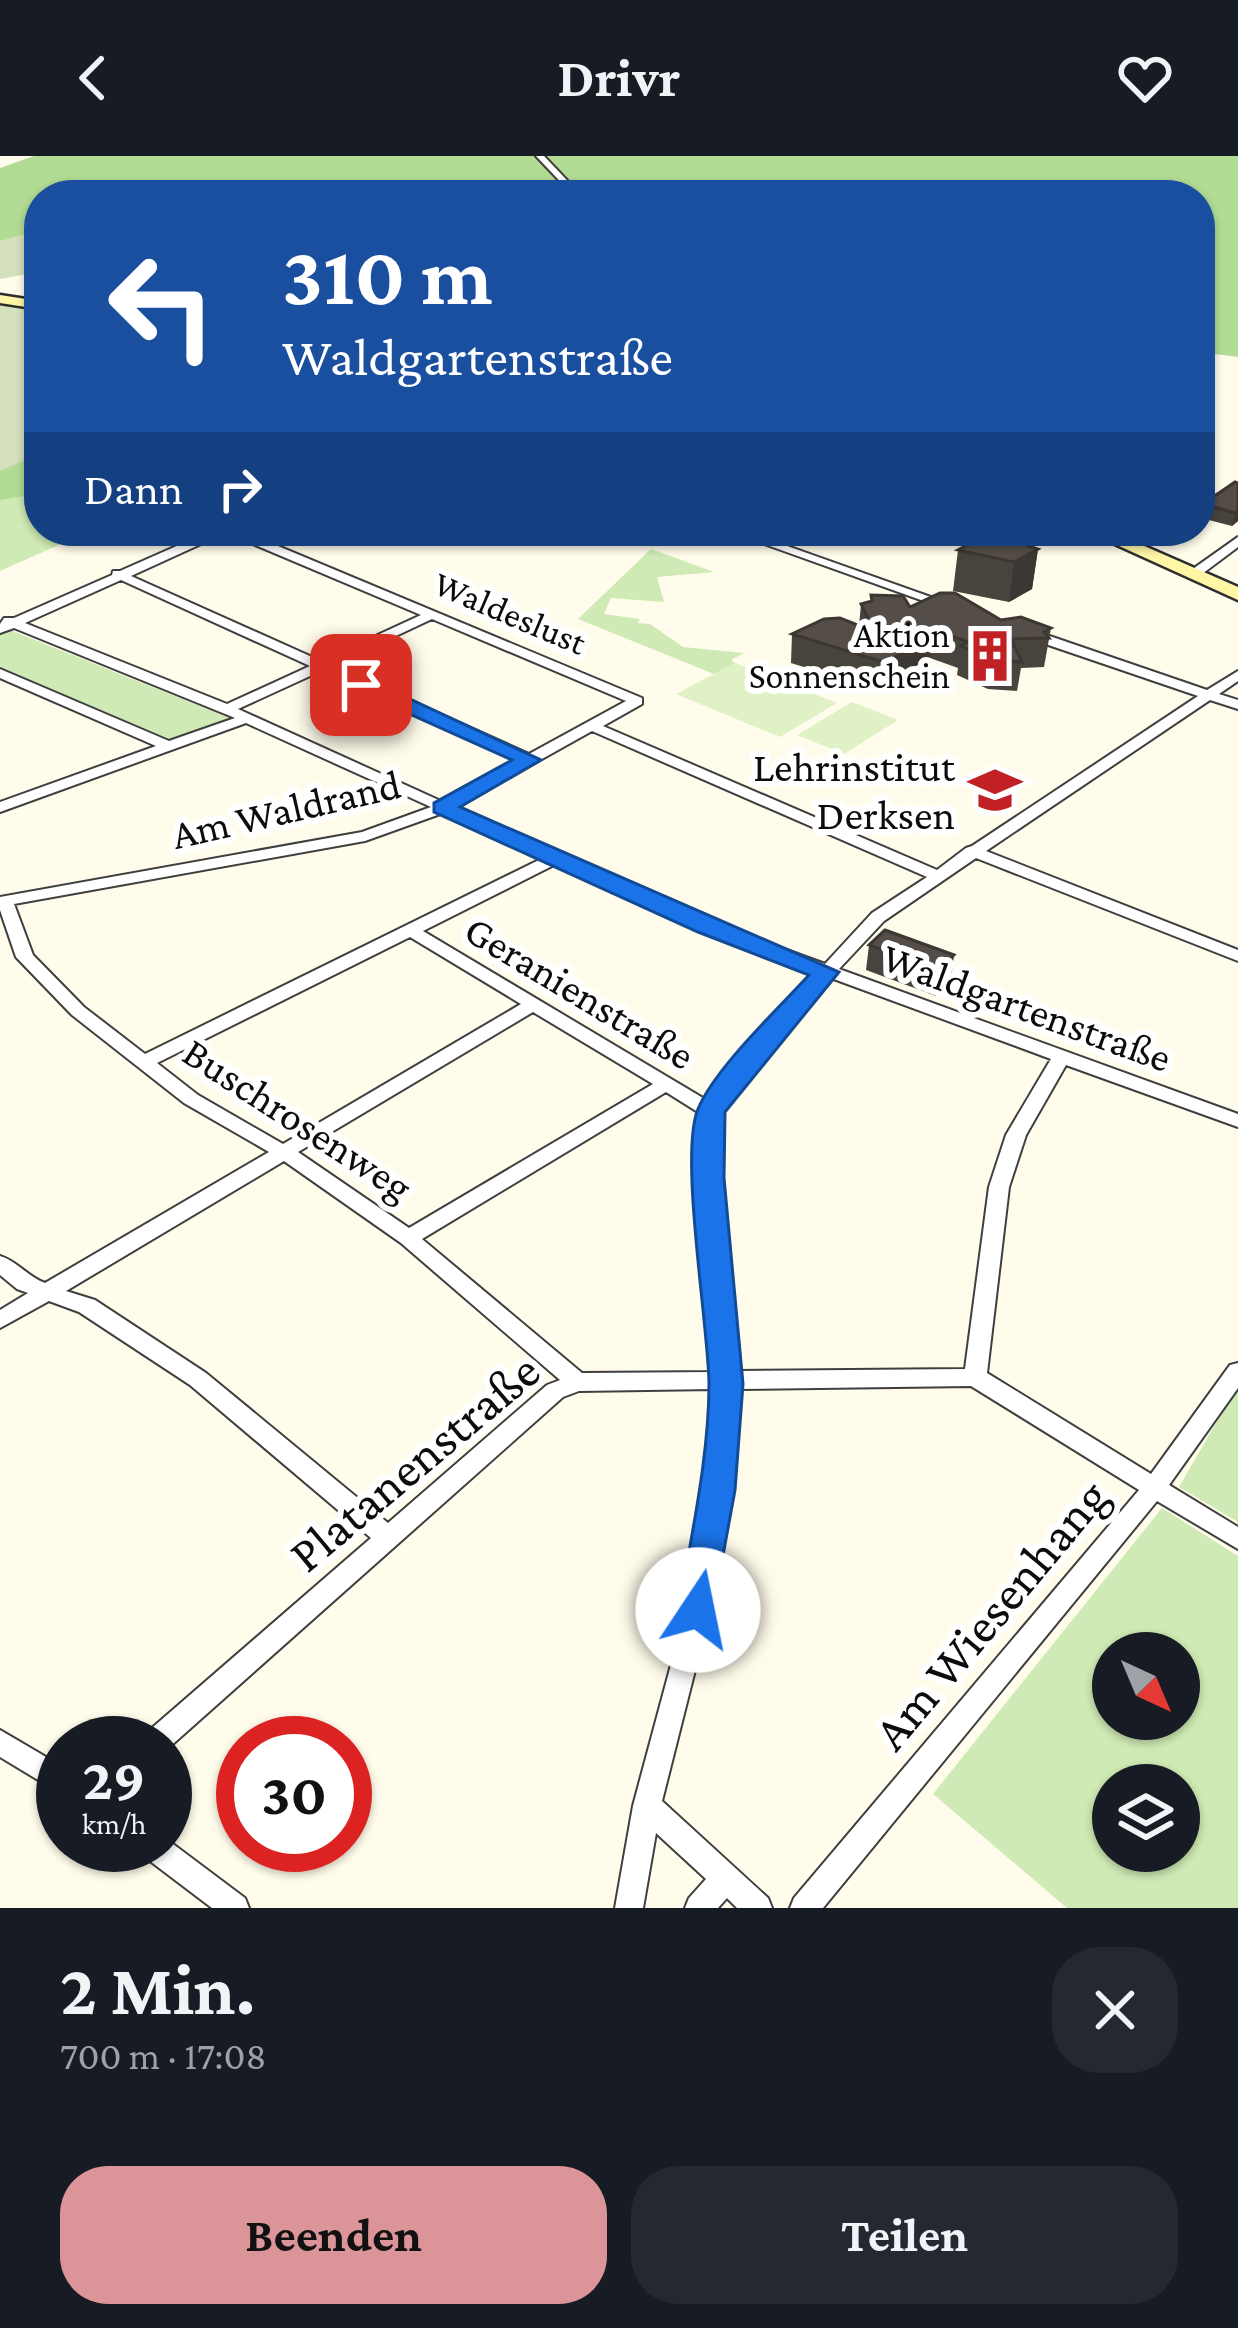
<!DOCTYPE html>
<html lang="de">
<head>
<meta charset="utf-8">
<style>
  body { margin:0; font-family:"Crimson Pro",serif; background:#242831; color:#f1f3f6; height:100vh; display:flex; flex-direction:column; font-size:45px; white-space:nowrap }
  * { box-sizing:border-box; margin:0 }
  p { font-size:39px; color:#9ea1a6 }
  .icon { flex:none; width:66px; height:66px; fill:none; stroke:currentColor; stroke-width:2; stroke-linecap:round; stroke-linejoin:round }
  .map { position:relative; height:1752px; overflow:hidden }
  .side { display:flex; flex-direction:column; background:#171b24; flex:1 }
  .side>* { flex:none }
  .hud { position:absolute; left:24px; top:24px; width:1191px; height:366px; border-radius:48px; box-shadow:0 3px 9px #0004; background:#1a4fa0; color:#fff; overflow:hidden }
  .needle { width:78px; rotate:136deg }
  .buttons { position:absolute; left:1092px; top:1476px; display:grid; gap:24px }
  .buttons a { display:grid; place-items:center; width:108px; height:108px; border-radius:50%; background:#171b24; box-shadow:0 3px 9px #0004; font-size:60px }
  .speed { position:absolute; left:36px; top:1560px; display:flex; gap:24px; font-size:60px; font-weight:700; text-align:center }
  .speed>* { display:grid; place-content:center; width:156px; height:156px; border-radius:50%; background:#171b24; box-shadow:0 3px 9px #0004; line-height:1 }
  .speed small { font-size:30px; font-weight:400 }
  .speed .limit { border:18px solid #d22; background:#fff; color:#111 }
  .pin { position:absolute; display:grid; place-items:center; width:102px; height:102px; color:#fff; margin:-51px; border-radius:24px; box-shadow:0 6px 18px #0006 }
  .me { position:absolute; width:132px; margin:-66px; rotate:11deg; stroke-linejoin:round; filter:drop-shadow(0 0 9px #0008) }
  .turn { display:flex; align-items:center; gap:42px; height:252px; padding:0 60px; font-size:54px }
  .turn .icon { width:156px; height:156px; stroke-width:2.5 }
  .turn b { display:block; font-size:84px; line-height:102px }
  .then { display:flex; align-items:center; height:114px; padding:0 60px; background:#0003; gap:24px; font-size:45px }
  .round { display:grid; place-items:center; flex:none; width:126px; height:126px; border-radius:48px; background:#242831 }
  .head { display:flex; align-items:center; justify-content:space-between; height:204px; padding:0 60px }
  h1 { font-size:72px; font-weight:700; line-height:90px }
  .action { display:flex; gap:24px; margin-top:auto; padding:24px 60px }
  .action a { flex:1; height:138px; border-radius:48px; background:#db9498; color:#111; font-size:48px; font-weight:700; line-height:138px; text-align:center }
  .action a+a { background:#242831; color:#f1f3f6 }
  header { display:flex; justify-content:space-between; align-items:center; height:156px; padding:0 60px; background:#171b24; font-size:54px; font-weight:700 }
  .map>svg:first-child { display:block }
  .green { fill:#cfeab4; fill-rule:evenodd }
  .forest { fill:#b2dc93 }
  .cemetery { fill:#d4e1bc }
  .pitch { fill:#e1f1c6 }
  .lines { fill:none; stroke-linecap:round; stroke-linejoin:round }
  .street-casing { stroke:#3f3f3f; stroke-width:4 }
  .secondary-casing { stroke:#2e2e2e; stroke-width:5 }
  .street { fill:#fff; fill-rule:evenodd }
  .secondary { fill:#fff7a6; fill-rule:evenodd }
  .wall { fill:#49433e }
  .shaded-wall { fill:#3c3732 }
  .building { fill:#554e48; stroke:#3c3732; stroke-width:3 }
  .route { fill:#1a73e8; stroke:#114b97; stroke-width:3 }
  .labels { text-anchor:middle; dominant-baseline:central; stroke-width:12; stroke-linejoin:round; paint-order:stroke }
  .far-street-label { font-size:36px; fill:#0c0c0c; stroke:#fff }
  .far-poi-label { font-size:36px; fill:#0c0c0c; stroke:#fff; text-anchor:end }
  .poi-label { font-size:42px; fill:#0c0c0c; stroke:#fff; text-anchor:end }
  .street-label { font-size:42px; fill:#0c0c0c; stroke:#fff }
  .near-street-label { font-size:51px; fill:#0c0c0c; stroke:#fff }
</style>
</head>
<body>
<header><svg class="icon" aria-label="back" viewBox="0 0 24 24"><path d="M15 5l-7 7 7 7"/></svg>Drivr<svg class="icon" aria-label="heart" viewBox="0 0 24 24"><path d="M12 20l-8-8c-3-5 5-10 8-4 3-6 11-1 8 4z"/></svg></header>
<div class="map">
<svg width="1238" height="1752" viewBox="0 0 1238 1752">
  <rect width="100%" height="100%" fill="#fffceb"/>
  <path class="green" d="M39,298v77h51l-90,40v-100z
    M651,393l63,23 -57,5 7,25 -53,-4 -7,16 36,5 -2,4 12,1 33,23 61,6 -13,7 4,3 -21,11 -136,-55z
    M10,474l222,89 -57,22 -175,-73v-34z
    M1238,1229v137l-59,-35z
    M1162,1352l76,48v352h-171l-134,-114zM1113,1497h66v66h-66zM1113,1629h66v66h-66z"/>
  <path class="forest" d="M34,0h1204v201l-38,-5v-157h-1161v39l-39,7v-73z
    M0,148l39,6v184l-39,6z"/>
  <path class="cemetery" d="M29,77l10,1v38l-39,7v-38z
    M0,148l39,6v144l-39,17z"/>
  <path class="pitch" d="M735,507l102,40 -57,34 -104,-43z
    M852,546l46,18 -54,34 -47,-19z"/>
  <g class="lines">
    <g class="street-casing">
      <path id="street" d="M536,0h8l37,39h-8z
        M223,375h19l400,167v6l-39,22 334,144 29,-22 6,-2 226,-150 -176,-60v-6h10l175,60 31,-19v10l-19,13 19,6v9l-28,-9 -224,151 252,99v11l-262,-103 -92,63 -45,48 399,145v13l-172,-62 -40,70 -17,52 -22,186 164,101 79,-109 8,-2v25l-69,97 69,42v22l-81,-48 -334,407h-33l4,-10 345,-408 -168,-104 -234,3 -20,194 -55,218 106,97 4,10h-35l-10,-10 -9,10h-33l4,-10 17,-19 -50,-46 -13,75h-28l18,-102 60,-223 21,-194 -135,2 -16,6 -398,354v-8h-23l3,-9 226,-196 -181,-153 -111,-73 -30,-11 -49,27v-18l28,-17 -11,-4 -17,-14v-19c17,5 28,21 45,27l224,-131 -85,-49 -112,-88 -56,-58 -16,-47v-13l362,-65 69,-25 -185,-84 -246,89v-10l156,-56 -156,-68v-9l169,72 66,-23 -221,-90 -14,5v-9l4,-6h10l98,-43 1,-4h7l86,-38zM236,381l185,78 -100,46 -190,-85 81,-37zM121,424l189,86 -83,38 -202,-81zM432,463l194,82 -97,53 -197,-88zM321,515l198,89 -76,42 -205,-93zM592,575l335,146 -55,36 -47,51 -112,-41 -257,-116zM443,657l100,45 -398,196 -61,-47 -51,-52 -19,-51 351,-63zM556,708l145,67 116,42 -65,70 -44,58 -285,-170zM410,781l111,67 -238,140 -85,-49 -41,-32zM831,822l220,81 -45,76 -17,52 -24,182 -229,2 -17,-192 1,-67 44,-61zM533,856l120,72 -244,144 -111,-76zM666,936l35,22 -2,65 15,193 -132,1 -160,-134zM284,1005l117,82 159,137 -13,5 -159,138 -182,-150 -111,-73 -29,-9z
        M728,375h17l211,75 -10,3z
        M1238,381v10l-40,30h-8v-6z
        M0,1574l63,37v28l-63,-38z
        M165,1682l80,60 4,10h-37l-70,-53 -4,-10h27z"/>
    </g>
    <g class="secondary-casing">
      <path id="secondary" d="M0,139l39,6v8l-39,-6z
        M1086,375h24l128,56v13z"/>
    </g>
    <use href="#street" class="street"/>
    <use href="#secondary" class="secondary"/>
  </g>
  <path class="wall" d="M1238,327v38l-6,5 -31,-8 2,-14z
    M1038,393l-6,40 -23,13 -56,-11 5,-41z
    M871,439l39,12 141,21 -7,39 -23,1 -4,23 -29,-2 -31,-14 1,-7 -28,-10 -23,13 -1,9 -25,11 -90,-28 1,-29 67,-8 2,-22 10,-3z
    M885,774l66,50 -15,16 -70,-26 3,-25z"/>
  <path class="shaded-wall" d="M1238,354v11l-6,5 3,-13z
    M1038,393l-6,40 -23,13 5,-40z
    M933,473l-3,29 -23,13 -1,9 -25,11 2,-29 24,-19z
    M954,799l-3,25 -15,16 3,-25z"/>
  <path class="building" d="M1235,326l3,1v27l-3,3 -32,-9z
    M990,377l48,16 -24,13 -56,-12z
    M940,437h15l46,27 20,-3 30,11 -7,4 5,6 -38,1 11,23 -30,-2 -31,-14 7,-4 -35,-13 -26,14 2,8 -26,11 -91,-28 32,-15 16,-1 35,14 -14,-28 11,-3 -1,-6 32,1 7,11z
    M885,774l69,25 -15,16 -70,-26z"/>
  <path class="route" d="M354,524h15l172,80 -81,47 379,165 -114,140 -1,66 19,206 -8,106 -24,131 -13,5 -14,-5 -5,-11c12,-75 30,-152 30,-227 -1,-60 -30,-229 -11,-274 17,-41 80,-100 111,-134l-111,-43 -264,-120v-9l78,-43 -158,-71z"/>
  <defs>
    <g id="building-bare" transform="scale(4.14)"><path d="M-4-6H4V6H1V3H-1V6H-4ZM-2.5-4.3h1.7v1.8h-1.7ZM.8-4.3h1.7v1.8H.8ZM-2.5-1h1.7V.8h-1.7ZM.8-1h1.7V.8H.8Z" fill="#c12024" stroke="#fff" stroke-width="2.5" paint-order="stroke"/></g>
    <g id="school-bare" transform="scale(4.14)"><path d="M0-5L7-2L0 1L-7-2ZM-4 1L0 2.5L4 1V4Q0 6-4 4Z" fill="#c12024" stroke="#fff" stroke-width="2.5" paint-order="stroke"/></g>
  </defs>
  <g fill-rule="evenodd">
    <use href="#building-bare" x="990" y="500"/>
    <use href="#school-bare" x="995" y="634"/>
  </g>
  <g class="labels">
    <g class="far-street-label">
      <text transform="translate(510 457) rotate(23)">Waldeslust</text>
    </g>
    <g class="far-poi-label">
      <text x="950" y="479">Aktion<tspan x="950" dy="41">Sonnenschein</tspan></text>
    </g>
    <g class="poi-label">
      <text x="955" y="610">Lehrinstitut<tspan x="955" dy="48">Derksen</tspan></text>
    </g>
    <g class="street-label">
      <text transform="translate(286 653) rotate(-13)">Am Waldrand</text>
      <text transform="translate(580 836) rotate(31)">Geranienstraße</text>
      <text transform="translate(1027 851) rotate(20)">Waldgartenstraße</text>
      <text transform="translate(298 963) rotate(33)">Buschrosenweg</text>
    </g>
    <g class="near-street-label">
      <text transform="translate(414 1306) rotate(-40)">Platanenstraße</text>
      <text transform="translate(990 1458) rotate(-50)">Am Wiesenhang</text>
    </g>
  </g>
</svg>
<div class="buttons">
<a><svg class="needle" viewBox="-14 -14 28 28"><path d="M0-13l5 13h-10z" fill="#e53935"/><path d="M0 13l5-13h-10z" fill="#9ea1a6"/></svg></a>
<a><svg class="icon" aria-label="layers" viewBox="0 0 24 24"><path d="M12 4l9 5-9 5-9-5zM3 14l9 5 9-5"/></svg></a>
</div>
<div class="speed"><div>29<small>km/h</small></div><div class="limit">30</div></div>
<div class="pin" style="left:361px;top:529px;background:#d93025"><svg class="icon" aria-label="arrive" viewBox="0 0 24 24"><path d="M6 21V4h12l-3 4 3 4H6"/></svg></div>
<svg class="me" style="left:698px;top:1454px" viewBox="-20 -20 40 40"><circle r="19" fill="#fff"/><path d="M0-13L10 11 0 6-10 11z" fill="#1a73e8"/></svg>
<div class="hud">
<div class="turn"><svg class="icon" aria-label="left" viewBox="0 0 24 24"><path d="M17 20v-9H6M10 6l-5 5 5 5"/></svg><div><b>310 m</b>Waldgartenstraße</div></div>
<div class="then">Dann<svg class="icon" aria-label="right" viewBox="0 0 24 24"><path d="M7 20v-9h11M14 6l5 5-5 5"/></svg></div>
</div>
</div>
<section class="side">
<div class="head"><div><h1>2 Min.</h1><p>700 m · 17:08</p></div><a class="round"><svg class="icon" aria-label="close" viewBox="0 0 24 24"><path d="M6 6l12 12M18 6L6 18"/></svg></a></div>
<div class="action"><a>Beenden</a><a>Teilen</a></div>
</section>
</body>
</html>
